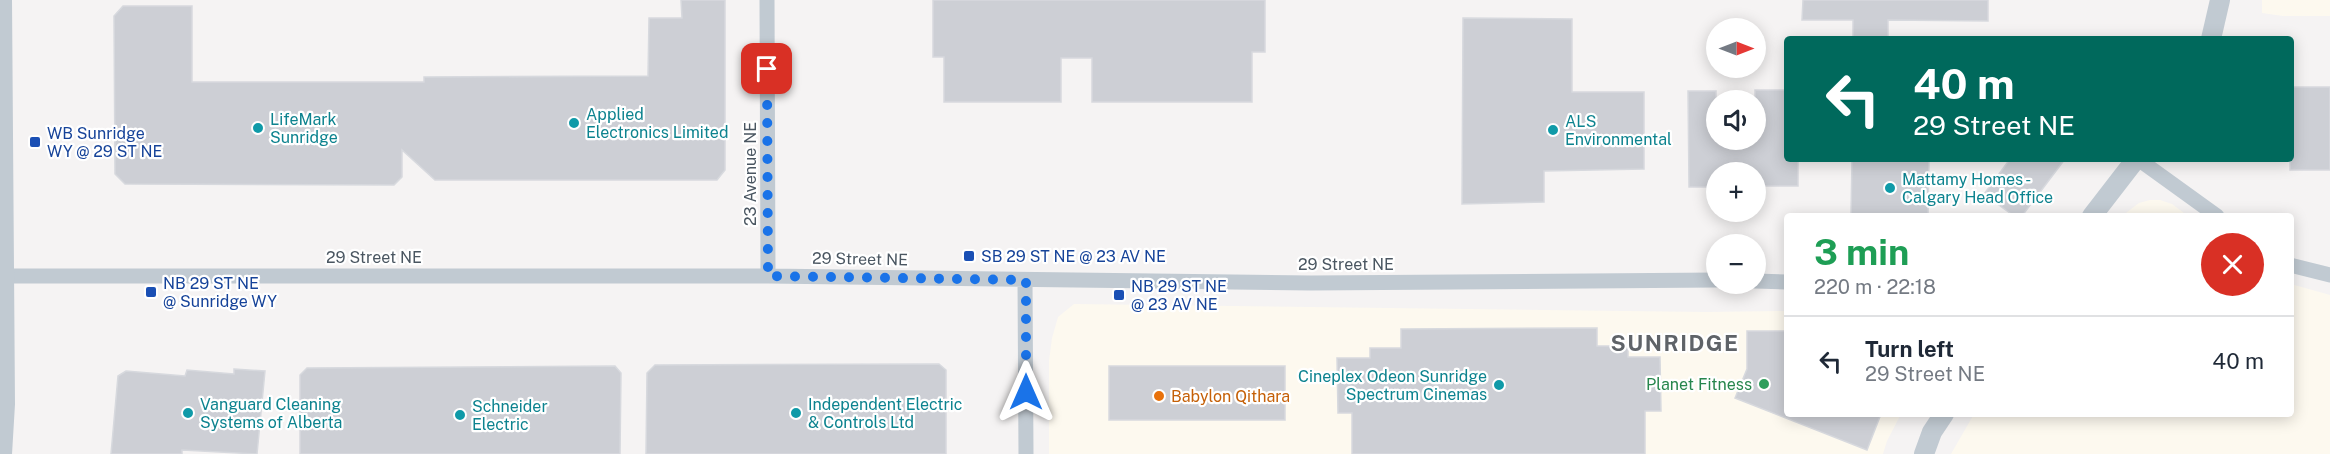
<!DOCTYPE html>
<html lang="en">
<head>
<meta charset="utf-8">
<style>
  body { margin:0; font-family:"Public Sans",sans-serif; background:#f6f6f7; color:#1f2937; height:100vh; display:flex; flex-direction:column; font-size:22px; white-space:nowrap }
  * { box-sizing:border-box; margin:0 }
  p { font-size:20px; color:#747a83 }
  .icon { flex:none; width:33px; height:33px; fill:none; stroke:currentColor; stroke-width:2; stroke-linecap:round; stroke-linejoin:round }
  .map { position:relative; flex:1; overflow:hidden }
  .drawer { position:absolute; left:1784px; top:213px; width:510px; height:204px; display:flex; flex-direction:column; background:#fff; border-radius:6px; box-shadow:0 3px 15px #0003 }
  .drawer>* { flex:none }
  .top-card { position:absolute; left:1784px; top:36px; width:510px; height:126px; border-radius:6px; box-shadow:0 3px 15px #0003; background:#00695c; color:#fff; overflow:hidden }
  .needle { width:39px; rotate:90deg }
  .buttons { position:absolute; left:1706px; top:18px; display:grid; gap:12px }
  .buttons a { display:grid; place-items:center; width:60px; height:60px; border-radius:50%; background:#fff; box-shadow:0 3px 15px #0003; font-size:30px }
  .pin { position:absolute; display:grid; place-items:center; width:51px; height:51px; color:#fff; margin:-26px; border-radius:12px; box-shadow:0 3px 9px #0006 }
  .me { position:absolute; width:66px; margin:-33px; rotate:0deg; stroke-linejoin:round; filter:drop-shadow(0 0 4px #0008) }
  .turn { display:flex; align-items:center; gap:21px; height:126px; padding:0 30px; font-size:27px }
  .turn .icon { width:78px; height:78px; stroke-width:2.5 }
  .turn b { display:block; font-size:42px; line-height:51px }
  .round { display:grid; place-items:center; flex:none; width:63px; height:63px; border-radius:32px; background:#f6f6f7 }
  .overview { display:flex; align-items:center; justify-content:space-between; height:102px; padding:0 30px }
  h1 { font-size:36px; font-weight:700; line-height:45px; color:#1e9e55 }
  ul { padding:0; list-style:none }
  li { display:flex; align-items:center; gap:18px; height:90px; padding:0 30px; border-top:2px solid #e0e1e3 }
  li div { flex:1 }
  li b { display:block; font-size:22px }
  li em { font-style:normal }
  .map>svg:first-child { display:block }
  .commercial { fill:#fdf9ef }
  .building { fill:#cdcfd5; stroke:#d7d9de; stroke-width:1.5 }
  .lines { fill:none; stroke-linecap:round; stroke-linejoin:round }
  .minor { stroke:#c1cad2; stroke-width:15 }
  .tertiary { stroke:#c1cad2; stroke-width:20 }
  .route { stroke:#1a73e8; stroke-width:10; stroke-dasharray:0 18 }
  .culture-dot { fill:#0f9aa8; stroke:#fff; stroke-width:2 }
  .transit-dot { fill:#1a4fb4; stroke:#fff; stroke-width:2 }
  .leisure-dot { fill:#2e9e5b; stroke:#fff; stroke-width:2 }
  .food-dot { fill:#e8710a; stroke:#fff; stroke-width:2 }
  .labels { text-anchor:middle; dominant-baseline:central; stroke-width:4.5; stroke-linejoin:round; paint-order:stroke }
  .culture-label { font-size:16px; fill:#0d838f; stroke:#fff; text-anchor:start }
  .transit-label { font-size:16px; fill:#164399; stroke:#fff; text-anchor:start }
  .street-label { font-size:16px; fill:#4a5661; stroke:#fff }
  .leisure-label { font-size:16px; fill:#27864d; stroke:#fff; text-anchor:end }
  .food-label { font-size:16px; fill:#c56008; stroke:#fff; text-anchor:start }
  .district-label { font-size:22px; font-weight:bold; letter-spacing:1.5px; fill:#5f6368; stroke:#fff }
</style>
</head>
<body>
<div class="map">
<svg width="2330" height="454" viewBox="0 0 2330 454">
  <rect width="100%" height="100%" fill="#f5f3f3"/>
  <path class="commercial" d="M2262,0h68v16h-47l-21,-3z
    M2150,200h10l12,4 16,12h-66l17,-13z
    M2291,284l39,11v159h-379l23,-40h316z
    M1074,304l632,8 80,-1v103h115l-14,27 -4,13h-834v-93l3,-23 6,-21z"/>
  <path class="building" d="M681,0h44v170l-8,10h-282l-33,-30v27l-8,8 -269,-1 -10,-10 -1,-158 9,-10h69v76h232v-5l224,-1 1,-58h33z
    M933,0h332v52h-13v50h-160v-44h-31v44h-117v-45h-11z
    M1803,0h185v21l-100,-1v19h-35v-19h-51z
    M1463,18l109,1v73h72v77l-100,2v31l-82,2z
    M2290,87h40v83h-40z
    M1755,90h31v69h12v27h-43v-14h-39v15h-27l-1,-96h28v49h39z
    M1852,159h77l-1,57h-77z
    M2010,159h55l-43,57h-8l-30,-22z
    M1597,328v18h31v11h32l1,54h-16v43h-293v-41h-14l-1,-55h33v-10h31v-19z
    M1747,331h39v83h95l-14,36 -132,-52 12,-29z
    M939,364l7,6v84h-300l1,-81 8,-8z
    M615,366l6,7 -1,81h-320v-79l7,-7z
    M1109,366h176v54h-176z
    M234,369l31,2 -8,83 -75,-4v4h-71l7,-78 8,-5 59,5 2,-6 47,4z"/>
  <g class="lines">
    <path class="minor" d="M767,0l1,276
      M2138,159l79,57
      M2290,265l40,10
      M4,276h764l543,7 405,-3
      M1025,280l1,174
      M1755,281l31,1"/>
    <path class="tertiary" d="M2211,39l9,-39
      M2092,216l44,-57
      M2,454l3,-50 -3,-404
      M1924,454l8,-22 12,-18"/>
  </g>
  <g class="lines">
    <path class="route" d="M767,69l1,207 258,4v112"/>
  </g>
  <g class="culture-dot">
    <circle cx="574" cy="123" r="6"/>
    <circle cx="258" cy="128" r="6"/>
    <circle cx="1553" cy="130" r="6"/>
    <circle cx="1890" cy="188" r="6"/>
    <circle cx="1499" cy="385" r="6"/>
    <circle cx="188" cy="413" r="6"/>
    <circle cx="796" cy="413" r="6"/>
    <circle cx="460" cy="415" r="6"/>
  </g>
  <g class="transit-dot">
    <rect x="29" y="136" width="12" height="12" rx="3"/>
    <rect x="963" y="250" width="12" height="12" rx="3"/>
    <rect x="145" y="286" width="12" height="12" rx="3"/>
    <rect x="1113" y="289" width="12" height="12" rx="3"/>
  </g>
  <circle class="leisure-dot" cx="1764" cy="384" r="6"/>
  <circle class="food-dot" cx="1159" cy="396" r="6"/>
  <g class="labels">
    <g class="culture-label">
      <text x="586" y="114">Applied<tspan x="586" dy="18">Electronics Limited</tspan></text>
      <text x="270" y="119">LifeMark<tspan x="270" dy="18">Sunridge</tspan></text>
      <text x="1565" y="121">ALS<tspan x="1565" dy="18">Environmental</tspan></text>
      <text x="1902" y="179">Mattamy Homes -<tspan x="1902" dy="18">Calgary Head Office</tspan></text>
      <text x="1487" y="376" text-anchor="end">Cineplex Odeon Sunridge<tspan x="1487" dy="18">Spectrum Cinemas</tspan></text>
      <text x="200" y="404">Vanguard Cleaning<tspan x="200" dy="18">Systems of Alberta</tspan></text>
      <text x="808" y="404">Independent Electric<tspan x="808" dy="18">&amp; Controls Ltd</tspan></text>
      <text x="472" y="406">Schneider<tspan x="472" dy="18">Electric</tspan></text>
    </g>
    <g class="transit-label">
      <text x="47" y="133">WB Sunridge<tspan x="47" dy="18">WY @ 29 ST NE</tspan></text>
      <text x="981" y="256">SB 29 ST NE @ 23 AV NE</text>
      <text x="163" y="283">NB 29 ST NE<tspan x="163" dy="18">@ Sunridge WY</tspan></text>
      <text x="1131" y="286">NB 29 ST NE<tspan x="1131" dy="18">@ 23 AV NE</tspan></text>
    </g>
    <g class="street-label">
      <text transform="translate(750 174) rotate(-90)">23 Avenue NE</text>
      <text x="374" y="257">29 Street NE</text>
      <text transform="translate(860 259) rotate(1)">29 Street NE</text>
      <text x="1346" y="264">29 Street NE</text>
    </g>
    <g class="leisure-label">
      <text x="1752" y="384">Planet Fitness</text>
    </g>
    <g class="food-label">
      <text x="1171" y="396">Babylon Qithara</text>
    </g>
    <g class="district-label">
      <text x="1675" y="343">SUNRIDGE</text>
    </g>
  </g>
</svg>
<div class="buttons">
<a><svg class="needle" viewBox="-14 -14 28 28"><path d="M0-13l5 13h-10z" fill="#e53935"/><path d="M0 13l5-13h-10z" fill="#747a83"/></svg></a>
<a><svg class="icon" aria-label="sound" viewBox="0 0 24 24"><path d="M4 9h4l5-4v14l-5-4H4zM17 9q2 3 0 6"/></svg></a>
<a>+</a>
<a>−</a>
</div>
<div class="pin" style="left:767px;top:69px;background:#d93025"><svg class="icon" aria-label="arrive" viewBox="0 0 24 24"><path d="M6 21V4h12l-3 4 3 4H6"/></svg></div>
<svg class="me" style="left:1026px;top:392px" viewBox="-20 -20 40 40"><path d="M0-17L14 15 0 8-14 15z" fill="#1a73e8" stroke="#fff" stroke-width="4"/></svg>
<div class="top-card">
<div class="turn"><svg class="icon" aria-label="left" viewBox="0 0 24 24"><path d="M17 20v-9H6M10 6l-5 5 5 5"/></svg><div><b>40 m</b>29 Street NE</div></div>
</div>
<section class="drawer">
<div class="overview"><div><h1>3 min</h1><p>220 m · 22:18</p></div><a class="round" style="background:#d93025;color:#fff"><svg class="icon" aria-label="close" viewBox="0 0 24 24"><path d="M6 6l12 12M18 6L6 18"/></svg></a></div>
<ul>
<li><svg class="icon" aria-label="left" viewBox="0 0 24 24"><path d="M17 20v-9H6M10 6l-5 5 5 5"/></svg><div><b>Turn left</b><p>29 Street NE</p></div><em>40 m</em></li>
</ul>
</section>
</div>
</body>
</html>
